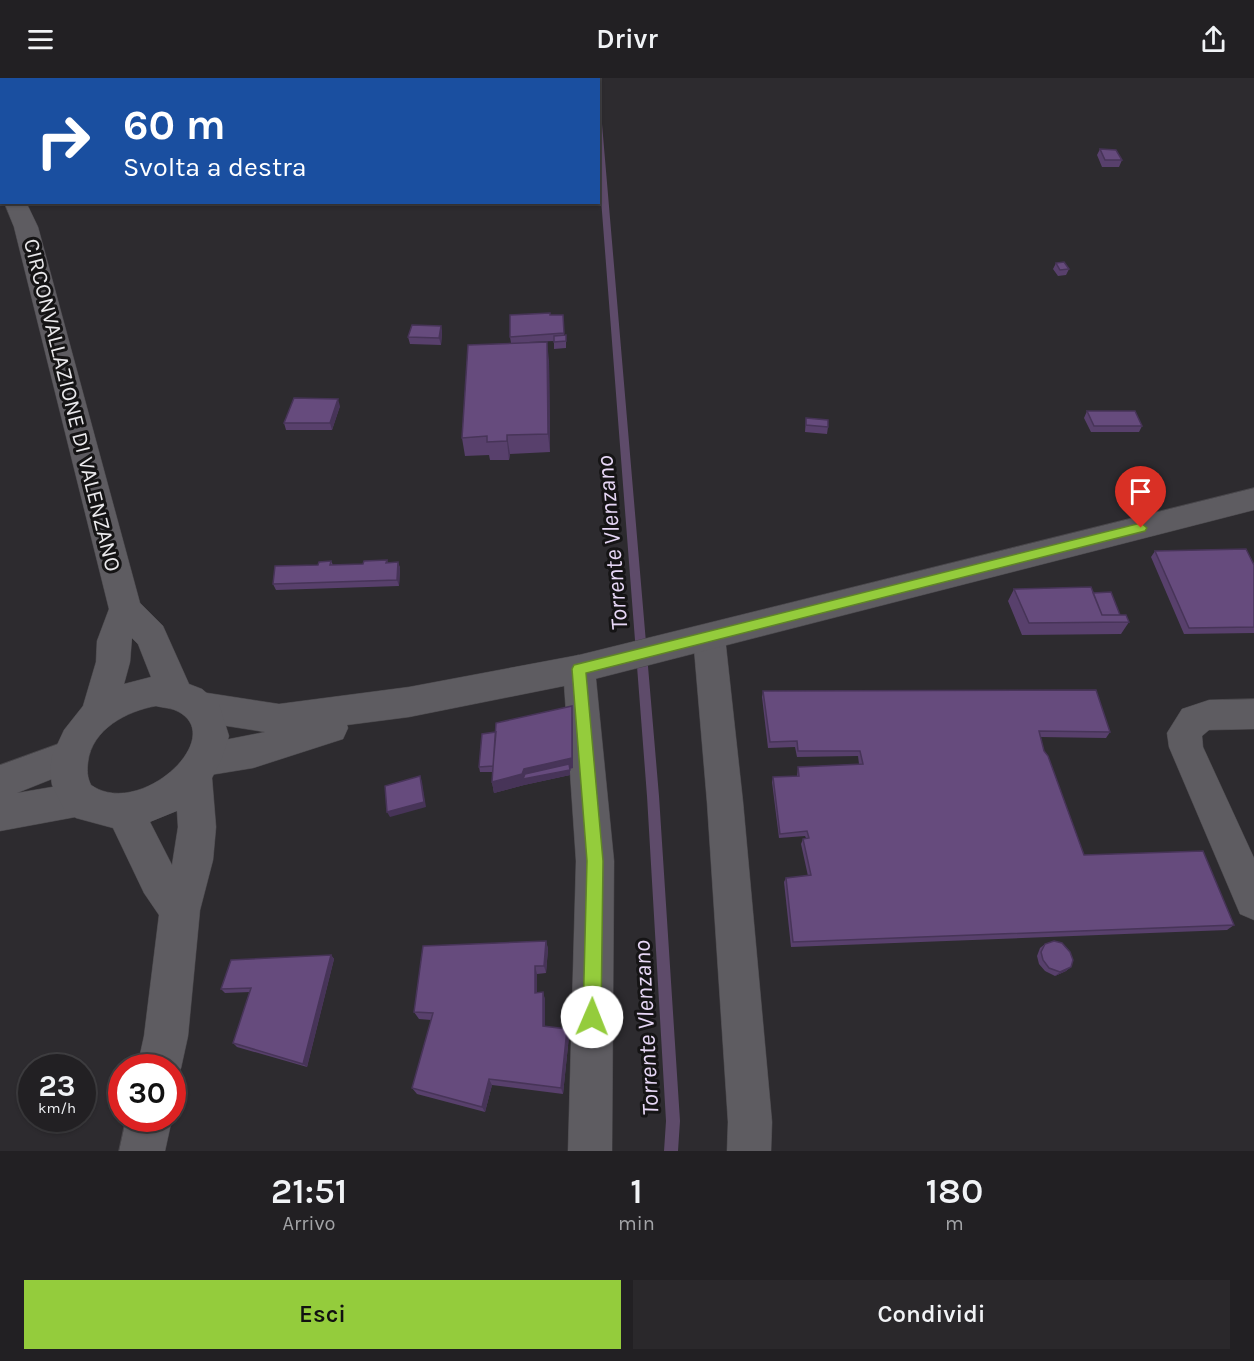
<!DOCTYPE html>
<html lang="it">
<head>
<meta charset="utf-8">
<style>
  body { margin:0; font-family:Karla,sans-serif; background:#2a282b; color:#f1f3f6; height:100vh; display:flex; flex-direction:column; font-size:22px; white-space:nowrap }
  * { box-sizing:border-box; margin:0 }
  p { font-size:20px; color:#a2a3a6 }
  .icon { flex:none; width:33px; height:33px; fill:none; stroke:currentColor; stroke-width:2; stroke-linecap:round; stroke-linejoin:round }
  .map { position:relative; height:1073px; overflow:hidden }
  .drawer { display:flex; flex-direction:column; background:#222023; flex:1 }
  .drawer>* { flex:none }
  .banner { position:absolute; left:0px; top:0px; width:600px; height:126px; box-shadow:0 2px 4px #0004,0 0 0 2px #3f3e41; background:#1a4fa0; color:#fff; overflow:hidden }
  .speed { position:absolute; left:18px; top:976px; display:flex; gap:12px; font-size:30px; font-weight:700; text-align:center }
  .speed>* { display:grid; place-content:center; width:78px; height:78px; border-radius:50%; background:#222023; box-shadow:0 2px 4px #0004,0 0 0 2px #3f3e41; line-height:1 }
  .speed small { font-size:15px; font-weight:400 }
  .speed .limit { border:9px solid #d22; background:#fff; color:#111 }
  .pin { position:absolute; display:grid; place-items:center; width:51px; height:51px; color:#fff; margin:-62px -26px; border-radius:50% 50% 50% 0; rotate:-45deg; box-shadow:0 0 6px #0007 }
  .pin .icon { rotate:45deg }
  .me { position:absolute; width:66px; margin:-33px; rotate:1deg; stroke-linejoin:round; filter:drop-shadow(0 0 4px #0008) }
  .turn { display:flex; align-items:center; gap:21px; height:126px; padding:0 24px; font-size:27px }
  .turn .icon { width:78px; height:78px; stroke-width:2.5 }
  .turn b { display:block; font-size:42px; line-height:51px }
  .eta { display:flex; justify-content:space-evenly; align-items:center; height:102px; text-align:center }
  .eta b { font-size:36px; font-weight:600; line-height:42px }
  .button { display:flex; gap:12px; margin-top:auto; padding:12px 24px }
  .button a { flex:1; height:69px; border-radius:0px; background:#94cc3c; color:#111; font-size:24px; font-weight:600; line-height:69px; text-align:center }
  .button a+a { background:#2a282b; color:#f1f3f6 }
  header { display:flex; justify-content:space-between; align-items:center; height:78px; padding:0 24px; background:#222023; font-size:27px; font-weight:600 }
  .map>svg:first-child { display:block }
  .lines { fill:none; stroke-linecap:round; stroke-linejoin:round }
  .stream { fill:#5e4b6a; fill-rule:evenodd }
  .minor-casing { stroke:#48464a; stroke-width:1 }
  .tertiary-casing { stroke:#48464a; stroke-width:1 }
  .secondary-casing { stroke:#48464a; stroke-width:1 }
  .minor { fill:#5e5c61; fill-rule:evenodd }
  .tertiary { fill:#5e5c61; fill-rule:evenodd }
  .secondary { fill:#5e5c61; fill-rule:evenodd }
  .wall { fill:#58406c }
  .shaded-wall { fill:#473458 }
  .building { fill:#664b7d; stroke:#473458; stroke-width:1.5 }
  .route { fill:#94cc3c; stroke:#608527; stroke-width:1.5 }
  .labels { text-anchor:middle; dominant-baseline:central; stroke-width:6; stroke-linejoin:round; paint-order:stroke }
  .street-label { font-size:22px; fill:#eae9ec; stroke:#151415 }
  .water-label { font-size:24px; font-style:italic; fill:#e7d7f6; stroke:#151415 }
</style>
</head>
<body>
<header><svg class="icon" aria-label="menu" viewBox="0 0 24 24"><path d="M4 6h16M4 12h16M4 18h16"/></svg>Drivr<svg class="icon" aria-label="share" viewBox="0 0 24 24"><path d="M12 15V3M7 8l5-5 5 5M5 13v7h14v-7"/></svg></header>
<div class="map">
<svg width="1254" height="1073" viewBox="0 0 1254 1073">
  <rect width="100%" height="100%" fill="#2d2b2f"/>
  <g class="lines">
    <path class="stream" d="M589,0h6v2h-6z
      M598,32l3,2 58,684 21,325 -2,30h-14l2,-30 -19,-325 -49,-636z"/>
    <g class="minor-casing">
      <path id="minor" d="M709,546l11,4 5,9 18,165 29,320 -1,29h-44l1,-29 -21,-320 -14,-165 5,-9z
        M579,577l12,4 4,10 19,192 -2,290h-44l8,-290 -13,-192 4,-10z
        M1254,621v30l-45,1 -7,6 1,11 51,111v62l-14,-6 -71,-167 -2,-14 15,-24 27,-9z"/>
    </g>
    <g class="tertiary-casing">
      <path id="tertiary" d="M1254,410v22l-675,173 -170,34 -62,8 1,3 -5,11 -90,29 -49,8 -13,-4 -5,-12 5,-12 13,-4 61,-12 -64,-10 -13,-4 -5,-11 5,-11 13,-4 78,12 130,-17 170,-32z
        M69,662l13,5 5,11 -5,11 -65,26 64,-11 13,5 6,12 -6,12 -13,5 -81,15v-66z"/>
    </g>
    <g class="secondary-casing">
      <path id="secondary" d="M0,86h2v15h-2z
        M4,124h22l12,25 102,376 23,23 26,58 13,5 17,15 10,32 -7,22 -10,20 4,49 -3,33 -13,50 -12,126 -7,32 -9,17v-17h-35l7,-32 15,-121 -15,-22 -31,-65 -37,-10 -12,-9 -12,-24 -2,-14 2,-15 12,-26 19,-24 13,-44 1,-21 12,-32 -95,-382zM132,560l6,6 13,33 -27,7 6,-22zM156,628c7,2 17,2 23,6 48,27 -40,107 -88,73 -4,-8 -4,-15 -3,-23 4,-33 39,-51 68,-56zM177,733l1,16 -6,38 -22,-43z
        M126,1041h46l-7,32h-46z"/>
    </g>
    <use href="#minor" class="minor"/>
    <use href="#tertiary" class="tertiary"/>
    <use href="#secondary" class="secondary"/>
  </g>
  <path class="wall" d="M1100,71l22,11 -3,7h-17l-5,-12z
    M1056,185l13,6 -3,6 -8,1 -5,-7z
    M550,237h13l1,21 2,-1v13l-12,1v-8l-25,1 20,18 1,92 -40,2 -1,6h-19l-1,-5 -24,1 -3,-18 49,-95 -1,-6z
    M441,248l1,6 -1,13 -31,-1 -2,-7z
    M340,328l-8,24h-46l-2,-7z
    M1087,333l55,15 -3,6h-48l-7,-14z
    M806,340l22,9 -1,7 -22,-2z
    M1155,473l99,14v68l-70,1 -33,-77z
    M387,482l1,3 10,-1 2,6 -1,18 -123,4 -3,-6 45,-19 13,-4 2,4 30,-1z
    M1014,511l79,4 36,29 -8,12 -99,1 -14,-34z
    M763,613l347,41 -4,6 -66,-1 4,14 40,104 150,70 -7,5 -436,17 -7,-65 2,-4 22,-2 -7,-32 2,-5 3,-1 -1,-2 -26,2 -7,-56 1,-5 24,-1 1,-9 61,-3 -1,-8 -61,1 -2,-10 -27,1 -6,-51z
    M573,639v51l-4,1 1,6 -46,10 -30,8 -2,-11 1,-10h-13l-1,-5z
    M546,863l2,8 -2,24 -9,1v18h6l2,8v26l24,10 -6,58 -71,-9 -7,27 -68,-18 -5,-6 19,-68 -12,-1 -5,-7z
    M1045,866l26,23 -5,4 -11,5 -10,-5 -6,-7 -2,-8 3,-8z
    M331,877l3,4 -27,108 -70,-20 -4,-4 17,-51 -25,1 -4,-4z"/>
  <path class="shaded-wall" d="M441,248l1,6 -1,13 -2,-7z
    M547,264l2,18 1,92 -2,-18z
    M338,321l2,7 -8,24 -2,-7z
    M507,357l3,19 -1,6 -2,-19z
    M398,484l2,6 -1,18 -2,-6z
    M572,628l1,62 -39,9 36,-7v5l-46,10 -30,8 -2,-11 32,-13z
    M420,698l2,6 4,25 -36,10 -3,-5z
    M546,863l2,8 -2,24 -2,-7z
    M331,877l3,4 -27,108 -4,-3z
    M535,888l2,8v26l-2,-7z
    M1071,889l-5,4 -11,5 5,-4z
    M543,914l2,8v33l-2,-7z
    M567,951l2,7 -6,58 -2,-6z
    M489,1001l3,6 -7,27 -3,-5z"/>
  <path class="building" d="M1100,71l16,1 6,10h-17z
    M1064,184l5,7 -9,1 -4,-7z
    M550,235v2h13l1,18 -54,4v-22z
    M412,247l29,1 -2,12 -31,-1z
    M566,257v6l-12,1v-6z
    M547,264l1,92 -41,1v6l-20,1v-6l-25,2 6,-93z
    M294,320l44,1 -8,24h-46z
    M1087,333h48l7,15h-48z
    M806,340l22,2v7l-22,-2z
    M1246,471l8,16v62l-65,1 -34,-77z
    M387,482l-1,3 12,-1 -1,18 -124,4 2,-18 43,-1 1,-3 12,-1 -1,4 33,-1 1,-3z
    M1091,509l11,28h24l3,7 -100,1 -15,-34z
    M1111,514l9,23h-18l-9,-22z
    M1096,612l14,42 -71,-1 5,20 4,5 36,99 119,-4 31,74 -441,17 -7,-64 25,-3 -8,-36 6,-1 -2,-7 -27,3 -7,-57 26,-1 -1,-9 65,-3 -3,-13h-62l-1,-10 -27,1 -7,-51z
    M572,628v52l-48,11 -2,5 -30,8 4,-59z
    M496,654l-3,34 -14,1 3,-33z
    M569,686l1,6 -47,9 2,-5z
    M420,698l4,26 -37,10 -2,-26z
    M546,863l-2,25h-9v27l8,-1v34l24,3 -6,59 -72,-9 -7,28 -70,-19 21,-75 -19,-1 9,-66z
    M1054,863l8,2 8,9 3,8 -2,7 -11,5 -11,-4 -6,-8 -2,-8 4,-8z
    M331,877l-28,109 -70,-21 18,-55 -30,1 10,-29z"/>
  <path class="route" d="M1141,445l6,5 -2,3 -559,142 17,188 -2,156 -2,6 -7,3 -6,-3 -3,-6 4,-156 -15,-192 2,-4z"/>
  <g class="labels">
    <g class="street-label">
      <text transform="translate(72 327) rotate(76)">CIRCONVALLAZIONE DI VALENZANO</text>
    </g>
    <g class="water-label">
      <text transform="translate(612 465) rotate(-95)">Torrente Vlenzano</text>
      <text transform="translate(646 950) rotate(-93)">Torrente Vlenzano</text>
    </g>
  </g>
</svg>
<div class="speed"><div>23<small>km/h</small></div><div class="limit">30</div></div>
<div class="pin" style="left:1141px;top:450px;background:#d93025"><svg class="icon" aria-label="arrive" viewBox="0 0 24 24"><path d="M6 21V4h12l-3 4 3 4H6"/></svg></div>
<svg class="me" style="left:592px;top:939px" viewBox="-20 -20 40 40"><circle r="19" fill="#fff"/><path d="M0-13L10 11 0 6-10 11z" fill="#94cc3c"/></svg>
<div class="banner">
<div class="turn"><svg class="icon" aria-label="right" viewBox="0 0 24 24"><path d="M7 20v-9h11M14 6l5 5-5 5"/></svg><div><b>60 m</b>Svolta a destra</div></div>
</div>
</div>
<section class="drawer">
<div class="eta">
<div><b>21:51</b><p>Arrivo</p></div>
<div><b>1</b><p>min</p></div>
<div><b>180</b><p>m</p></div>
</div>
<div class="button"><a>Esci</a><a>Condividi</a></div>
</section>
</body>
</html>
